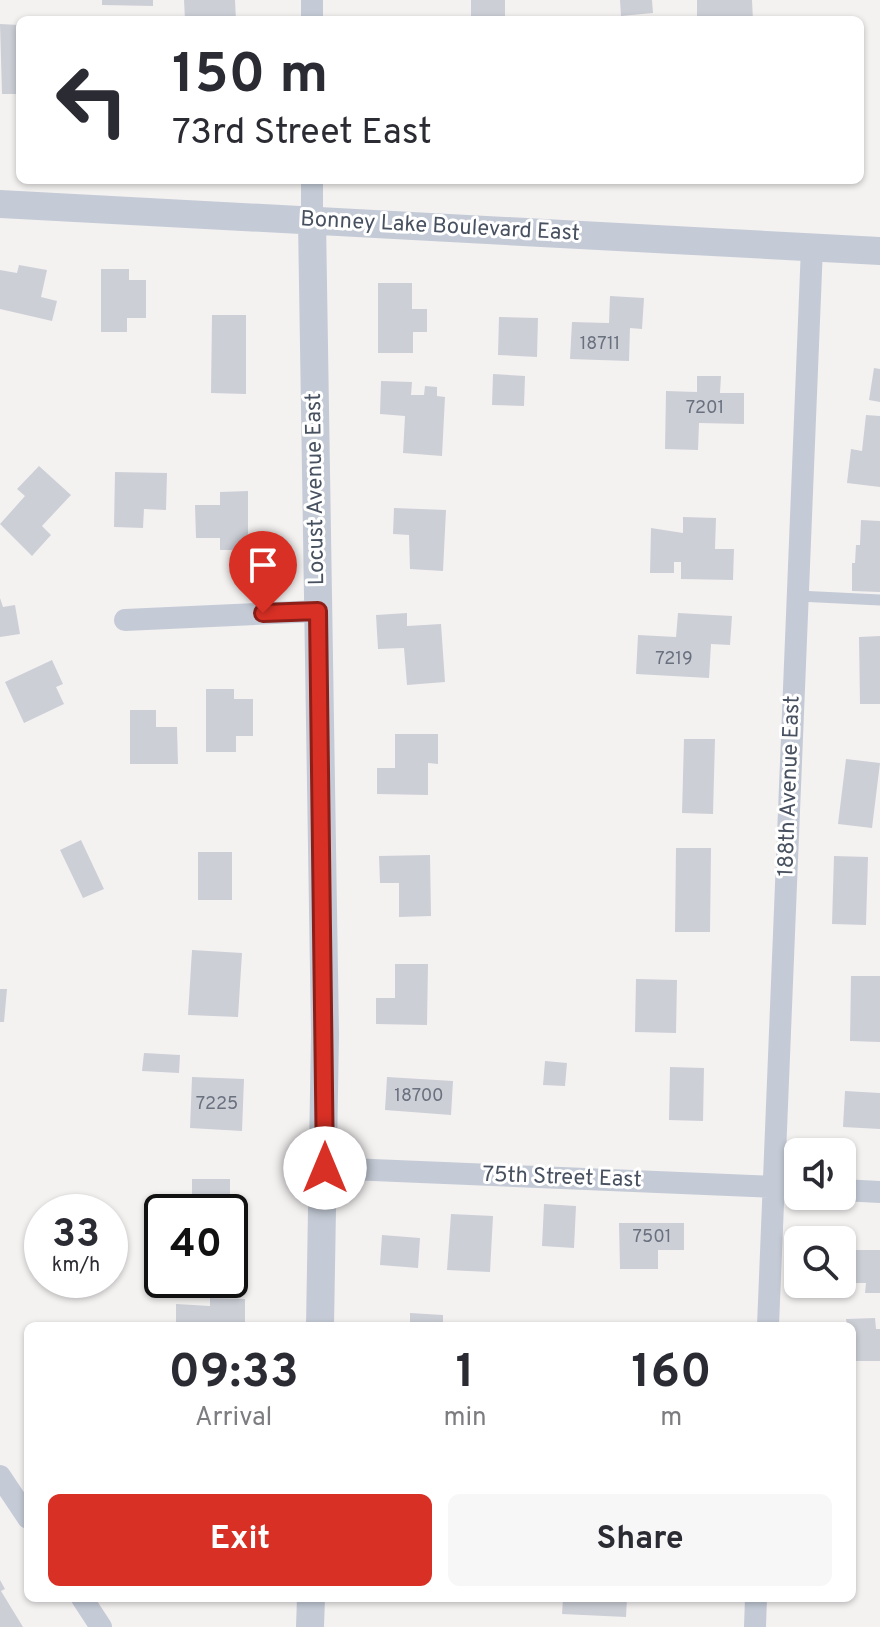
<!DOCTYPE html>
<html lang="en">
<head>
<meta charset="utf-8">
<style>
  body { margin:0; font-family:Overpass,sans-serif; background:#f7f7f7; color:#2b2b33; height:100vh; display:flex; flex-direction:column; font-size:30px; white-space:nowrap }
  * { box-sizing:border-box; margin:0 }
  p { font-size:26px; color:#7c7c81 }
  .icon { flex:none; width:44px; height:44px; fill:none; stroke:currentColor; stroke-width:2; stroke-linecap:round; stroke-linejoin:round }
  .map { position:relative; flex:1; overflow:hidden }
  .sheet { position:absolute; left:24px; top:1322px; width:832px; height:280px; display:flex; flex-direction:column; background:#fff; border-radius:12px; box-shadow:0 2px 6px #0004 }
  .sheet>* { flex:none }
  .hud { position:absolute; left:16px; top:16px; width:848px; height:168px; border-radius:12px; box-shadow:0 2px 6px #0004; background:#fff; color:#2b2b33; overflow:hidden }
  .tools { position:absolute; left:784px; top:1138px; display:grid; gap:16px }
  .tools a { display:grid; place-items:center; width:72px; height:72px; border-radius:12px; background:#fff; box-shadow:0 2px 6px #0004; font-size:40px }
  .speed { position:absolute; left:24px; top:1194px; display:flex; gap:16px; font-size:40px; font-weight:700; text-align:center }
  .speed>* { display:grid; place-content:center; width:104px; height:104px; border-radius:50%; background:#fff; box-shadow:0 2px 6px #0004; line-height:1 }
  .speed small { font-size:20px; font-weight:400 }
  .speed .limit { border:4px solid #111; border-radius:12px; background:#fff; color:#111 }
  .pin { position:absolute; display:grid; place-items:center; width:68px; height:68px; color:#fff; margin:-82px -34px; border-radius:50% 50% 50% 0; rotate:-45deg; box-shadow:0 0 8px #0007 }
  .pin .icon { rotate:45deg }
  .me { position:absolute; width:88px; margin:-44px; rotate:0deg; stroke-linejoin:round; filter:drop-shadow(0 0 6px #0008) }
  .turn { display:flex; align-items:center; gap:28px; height:168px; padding:0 24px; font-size:36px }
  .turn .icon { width:104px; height:104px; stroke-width:2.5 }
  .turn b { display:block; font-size:56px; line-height:68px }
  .eta { display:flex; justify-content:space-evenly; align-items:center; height:136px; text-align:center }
  .eta b { font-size:48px; font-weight:700; line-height:56px }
  .cta { display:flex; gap:16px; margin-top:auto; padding:16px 24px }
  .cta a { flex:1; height:92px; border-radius:12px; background:#d93025; color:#fff; font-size:32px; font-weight:700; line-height:92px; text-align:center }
  .cta a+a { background:#f7f7f7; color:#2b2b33 }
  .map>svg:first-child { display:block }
  .building { fill:#cdcfd7 }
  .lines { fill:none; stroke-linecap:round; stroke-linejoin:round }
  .service { stroke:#c4cbd6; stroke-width:11 }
  .minor { stroke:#c4cbd6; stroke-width:22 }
  .tertiary { stroke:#c4cbd6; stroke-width:28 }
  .route-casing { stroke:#8d1f18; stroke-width:20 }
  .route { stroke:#d93025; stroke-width:14 }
  .labels { text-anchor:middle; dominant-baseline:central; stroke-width:6; stroke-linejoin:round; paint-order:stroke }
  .number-label { font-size:18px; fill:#69707e }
  .street-label { font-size:22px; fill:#485160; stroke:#fff }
</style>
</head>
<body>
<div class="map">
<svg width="880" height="1627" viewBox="0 0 880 1627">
  <rect width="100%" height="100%" fill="#f4f1f1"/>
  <path class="building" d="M102,0h51v6l-51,-1z
    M184,0h51l1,20h-51z
    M471,0h34v17h-34z
    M620,0h32l1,13 -32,3z
    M697,0h55l1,20h-56z
    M0,24l20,1v69h-18z
    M19,265l28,5 -6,27 16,4 -5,20 -52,-12v-39l17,3z
    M101,269h28v11h17v38h-19v14h-26z
    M378,283h34v26h15v23h-14v21h-35z
    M610,296l34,2 -2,31 -12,-1 -1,33 -59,-2 2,-37 37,1z
    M212,315h34v79l-35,-1z
    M499,317l39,1 -1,39 -39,-2z
    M874,368l6,1v33l-11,-2z
    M493,374l32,2 -1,30 -32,-1z
    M697,376h24l-1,17h24v31l-45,-1 -1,27 -33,-1 1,-58 31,1z
    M381,381l31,1 -1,13h13l1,-9 12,1v9l8,1 -3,59 -39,-3 2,-37 -25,-2z
    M866,415l14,1v71l-33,-4 4,-34 11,2z
    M39,466l32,29 -29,31 9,9 -19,21 -32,-32 25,-28 -8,-7z
    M115,472l52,1 -1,37 -22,-1 -1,19 -29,-1z
    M248,491v59h-28v-12h-24l-1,-33h25v-13z
    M394,508l52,2 -3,61 -33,-2 -1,-34 -16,-1z
    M683,517l33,1 -1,31h19l-1,31 -52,-1v-17h-7v11h-24l1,-45 32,5z
    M861,520l19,1v71l-28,-1v-28h3l1,-18h4z
    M0,598l3,9 12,-2 5,29 -20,3z
    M407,613v13l34,-2 4,58 -38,3 -3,-37 -26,1 -2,-34z
    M678,613l54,3 -2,29 -19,-1 -2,34 -73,-4 2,-39 38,2z
    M880,636v68h-20l-1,-67z
    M52,660l11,24 -7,3 8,17 -40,19 -19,-41z
    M206,689h28v10h19v37h-17v16h-30z
    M130,710h26v17h21l1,37h-48z
    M395,734h43v30l-10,-1v32l-51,-1v-26h18z
    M684,739h31l-2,75 -31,-1z
    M846,759l34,4 -8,65 -34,-4z
    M81,840l23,49 -21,9 -23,-48z
    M676,848h35l-1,84h-35z
    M198,852h34v48h-34z
    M430,855l1,61 -32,1v-34h-19l-1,-27z
    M834,856l34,1 -2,68 -34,-1z
    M192,950l50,3 -4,64 -50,-2z
    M395,964h33l-1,61 -51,-1v-26h19z
    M851,976h29v66l-30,-1z
    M636,979l41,1 -1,53 -41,-1z
    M0,989h7l-3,33h-4z
    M144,1053l36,2 -1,18 -37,-2z
    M545,1061l22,2 -2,23 -22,-1z
    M670,1067l34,1 -1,53 -34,-1z
    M192,1077l52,2 -2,52 -52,-3z
    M387,1077l66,4 -2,34 -66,-5z
    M845,1091l35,2v36l-37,-2z
    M192,1179h38v33h-48v-10h10z
    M544,1204l32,2 -2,42 -32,-2z
    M451,1214l42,2 -3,56 -43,-2z
    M619,1223h65v27h-26v19h-38z
    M230,1231h7v32h-7z
    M382,1235l38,3 -2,30 -38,-3z
    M842,1250h38v43h-15l1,-10h-24z
    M210,1298l35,1v27h-69v-22l34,2z
    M410,1313l33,2v11h-33z
    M875,1318l1,11h4v32h-28v-35h-5l-1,-7z
    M0,1580l5,9 -4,2 22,36h-23z
    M563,1598h64l-1,19 -64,-3z"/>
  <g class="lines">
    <path class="service" d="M798,596l82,4"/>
    <path class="minor" d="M312,20v-20
      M312,221v-41
      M125,620l193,-9
      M325,1168l473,20
      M842,1190l38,2
      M768,1326l44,-1079
      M0,1476l28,42
      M82,1598l19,29
      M755,1627l1,-29"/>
    <path class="tertiary" d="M0,204l880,47
      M312,221l13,813 -5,292
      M310,1627l1,-29"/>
  </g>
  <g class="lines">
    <g class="route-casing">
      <path id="route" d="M263,613l55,-2 7,557"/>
    </g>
    <use href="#route" class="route"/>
  </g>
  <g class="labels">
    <g class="number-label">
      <text x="600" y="344">18711</text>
      <text x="705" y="408">7201</text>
      <text x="674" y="659">7219</text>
      <text x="419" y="1096">18700</text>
      <text x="217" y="1104">7225</text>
      <text x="652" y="1237">7501</text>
    </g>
    <g class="street-label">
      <text transform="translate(440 227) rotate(3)">Bonney Lake Boulevard East</text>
      <text transform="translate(316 489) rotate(-91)">Locust Avenue East</text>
      <text transform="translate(790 786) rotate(-88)">188th Avenue East</text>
      <text transform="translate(562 1178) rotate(2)">75th Street East</text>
    </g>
  </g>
</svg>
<div class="tools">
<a><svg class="icon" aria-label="sound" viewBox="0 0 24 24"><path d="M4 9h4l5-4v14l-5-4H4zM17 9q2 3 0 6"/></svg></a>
<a><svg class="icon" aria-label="search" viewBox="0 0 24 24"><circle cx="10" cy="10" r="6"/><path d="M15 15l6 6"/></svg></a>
</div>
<div class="speed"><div>33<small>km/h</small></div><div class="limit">40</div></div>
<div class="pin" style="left:263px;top:613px;background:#d93025"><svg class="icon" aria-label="arrive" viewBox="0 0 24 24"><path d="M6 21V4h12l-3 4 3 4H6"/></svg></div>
<svg class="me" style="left:325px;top:1168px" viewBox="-20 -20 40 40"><circle r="19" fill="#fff"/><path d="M0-13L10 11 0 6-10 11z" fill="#d93025"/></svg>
<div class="hud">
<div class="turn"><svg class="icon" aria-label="left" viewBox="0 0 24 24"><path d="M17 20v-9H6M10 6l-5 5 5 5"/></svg><div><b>150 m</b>73rd Street East</div></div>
</div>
<section class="sheet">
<div class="eta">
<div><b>09:33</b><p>Arrival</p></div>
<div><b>1</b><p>min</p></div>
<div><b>160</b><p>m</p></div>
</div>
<div class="cta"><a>Exit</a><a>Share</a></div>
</section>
</div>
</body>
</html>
